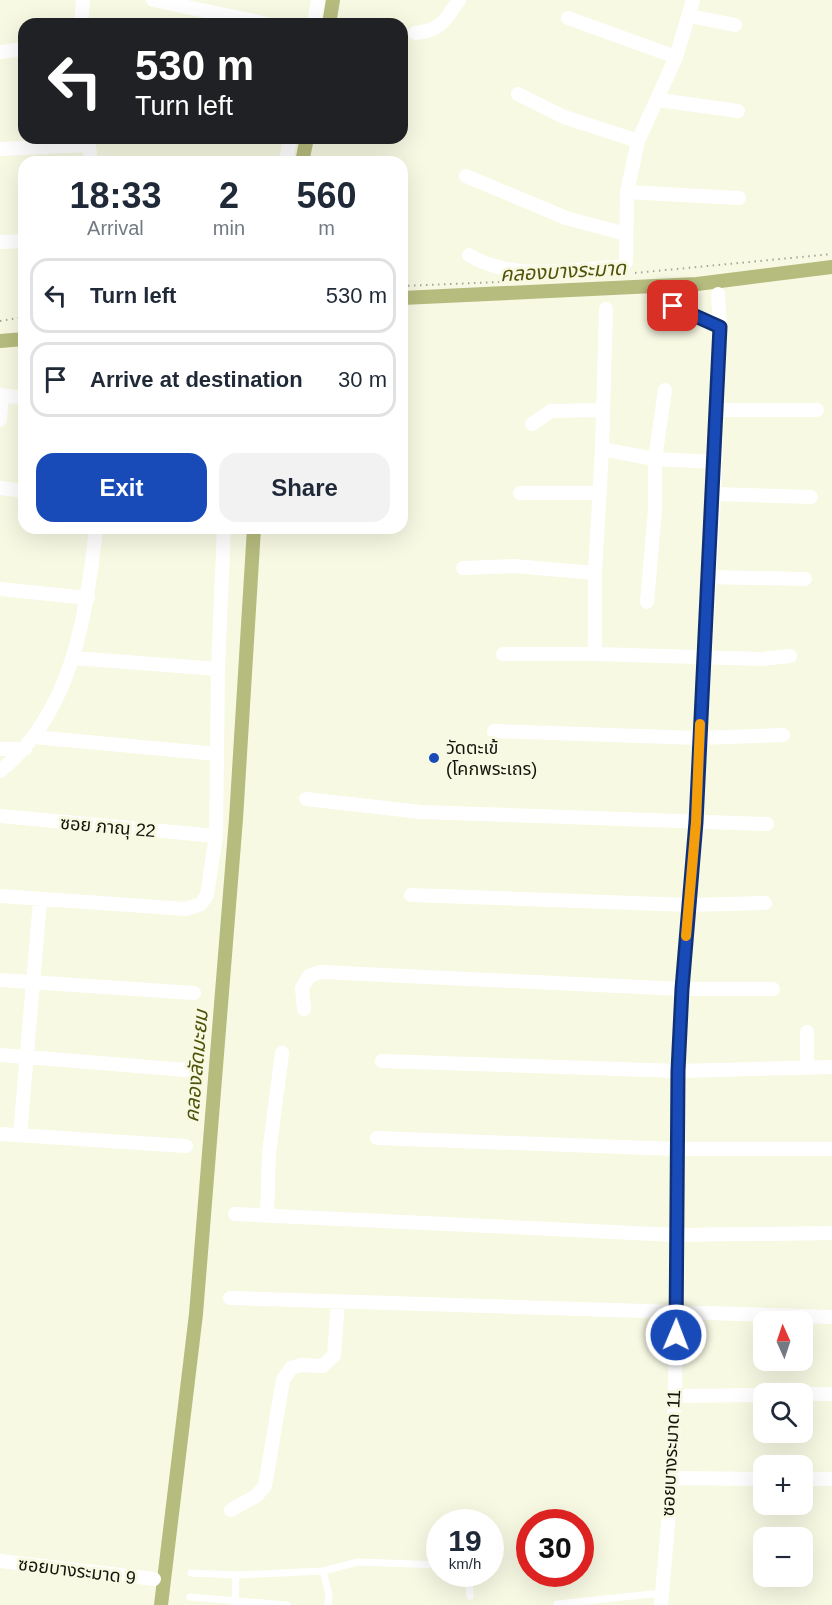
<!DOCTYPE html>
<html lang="en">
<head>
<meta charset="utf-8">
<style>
  body { margin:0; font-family:Arial,"Noto Sans Thai",sans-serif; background:#f2f2f3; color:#1f2937; height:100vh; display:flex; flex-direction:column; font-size:22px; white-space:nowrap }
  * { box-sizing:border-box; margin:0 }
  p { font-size:20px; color:#747a83 }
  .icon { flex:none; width:33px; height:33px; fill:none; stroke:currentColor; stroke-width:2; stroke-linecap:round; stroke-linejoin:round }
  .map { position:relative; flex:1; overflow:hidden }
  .drawer { position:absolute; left:18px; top:156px; width:390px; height:378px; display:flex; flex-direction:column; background:#fff; border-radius:18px; box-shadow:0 6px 24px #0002 }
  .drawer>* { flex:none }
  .banner { position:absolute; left:18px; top:18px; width:390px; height:126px; border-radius:18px; box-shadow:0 6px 24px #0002; background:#202124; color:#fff; overflow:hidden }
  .needle { width:39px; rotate:357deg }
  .fabs { position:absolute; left:753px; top:1311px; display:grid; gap:12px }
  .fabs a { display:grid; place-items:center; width:60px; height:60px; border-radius:12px; background:#fff; box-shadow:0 6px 24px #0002; font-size:30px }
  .speed { position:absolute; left:426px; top:1509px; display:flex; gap:12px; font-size:30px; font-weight:700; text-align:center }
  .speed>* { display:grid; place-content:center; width:78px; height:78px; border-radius:50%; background:#fff; box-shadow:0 6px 24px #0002; line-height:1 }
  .speed small { font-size:15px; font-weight:400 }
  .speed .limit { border:9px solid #d22; background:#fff; color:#111 }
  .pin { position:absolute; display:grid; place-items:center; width:51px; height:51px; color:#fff; margin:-26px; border-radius:12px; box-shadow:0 3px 9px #0006 }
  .me { position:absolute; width:66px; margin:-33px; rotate:1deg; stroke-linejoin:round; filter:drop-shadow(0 0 4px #0008) }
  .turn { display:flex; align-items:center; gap:21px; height:126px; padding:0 18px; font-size:27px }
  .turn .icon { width:78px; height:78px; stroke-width:2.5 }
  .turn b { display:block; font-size:42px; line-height:51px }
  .eta { display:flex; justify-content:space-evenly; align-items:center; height:102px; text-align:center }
  .eta b { font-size:36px; font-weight:700; line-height:42px }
  .cta { display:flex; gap:12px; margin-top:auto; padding:12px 18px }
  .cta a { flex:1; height:69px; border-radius:18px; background:#194bb8; color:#fff; font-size:24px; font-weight:700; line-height:69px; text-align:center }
  .cta a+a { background:#f2f2f3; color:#1f2937 }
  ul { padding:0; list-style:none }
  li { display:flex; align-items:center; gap:18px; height:75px; margin:0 12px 9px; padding:0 6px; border:3px solid #e0e1e3; border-radius:18px }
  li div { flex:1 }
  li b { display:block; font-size:22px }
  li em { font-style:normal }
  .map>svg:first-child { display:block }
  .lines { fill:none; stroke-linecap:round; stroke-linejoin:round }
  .canal { stroke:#b6bb7e; stroke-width:14 }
  .path { stroke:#a5a796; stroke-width:2; stroke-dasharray:1.5 4.5; stroke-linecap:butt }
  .service { stroke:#fff; stroke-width:7 }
  .minor { stroke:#fff; stroke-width:14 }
  .route-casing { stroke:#103178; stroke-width:15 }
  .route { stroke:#194bb8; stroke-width:10 }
  .slow { stroke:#f59e0b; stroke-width:10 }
  .poi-dot { fill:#194bb8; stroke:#f7f9e3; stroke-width:2 }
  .labels { text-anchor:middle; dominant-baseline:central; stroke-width:6; stroke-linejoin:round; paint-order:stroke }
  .poi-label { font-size:18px; fill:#13140c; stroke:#f7f9e3; text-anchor:start }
  .street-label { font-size:18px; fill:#13140c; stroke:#f7f9e3 }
  .water-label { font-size:20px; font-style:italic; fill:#4f5208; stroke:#f7f9e3 }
</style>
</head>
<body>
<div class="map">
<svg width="832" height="1605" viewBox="0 0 832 1605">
  <rect width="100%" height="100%" fill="#f7f9e3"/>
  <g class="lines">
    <path class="canal" d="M329,24l4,-24
      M302,162l5,-24
      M402,298l295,-14 135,-17
      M0,341l24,-2
      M161,1605l35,-291 40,-495 18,-291"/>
    <path class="path" d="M635,273l197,-19
      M402,286l98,-4
      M0,321l24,-4"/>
    <path class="service" d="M323,1571l35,-9 82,3
      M191,1573l45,2 87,-4 6,24 -1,10
      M469,1574l1,22
      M190,1597l97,8
      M557,1604l105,-11
      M235,1605l1,-30"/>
    <path class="minor" d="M153,0l115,24
      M690,16l45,9
      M568,18l108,39
      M81,24l2,-24
      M314,24l4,-24
      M415,33c26,-2 30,-13 44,-33
      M0,52l24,-3
      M518,94l46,23 74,24
      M659,100l79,11
      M88,138l3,24
      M0,149l88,-4
      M286,162l4,-24
      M466,176l100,42 60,16
      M627,192l112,6
      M0,242l24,-1
      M469,255c45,27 101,14 152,12l5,-5 1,-70 11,-51 38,-84 17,-57
      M673,306l47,21
      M606,309l-4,140 -7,124v81l166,5 29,-3
      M0,395l24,3
      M716,410h101
      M0,420l2,-25
      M532,424l19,-13 51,-1
      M602,449l53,10 59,3
      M0,488l24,3
      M520,493h80
      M714,494l97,3
      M463,568l51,-2 81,7
      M709,577l96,2
      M0,589l88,9
      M647,602l8,-92v-51l10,-69
      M503,654h92
      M74,658l144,11
      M494,731l205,7 84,-3
      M34,737l183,17
      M0,749h25
      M0,771c73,-59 86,-155 96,-243
      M306,799l115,13 346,12
      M0,816l216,20
      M411,895l278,10 76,-2
      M0,896l186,13 15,-5 6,-9 9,-59 2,-167 6,-141
      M0,980l194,13
      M304,1009l-2,-21 7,-12 12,-4 361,17h91
      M807,1032v36
      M0,1055l187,15
      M382,1061l296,10 154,-4
      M0,1134l186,12
      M20,1135l20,-234
      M377,1138l299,11h156
      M235,1214l441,21 156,-2
      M267,1216l2,-63 13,-100
      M230,1298l602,19
      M802,1394h30
      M675,1396l89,-1
      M672,1478l92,1
      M802,1479h30
      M231,1510l25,-14 9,-10 18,-106 8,-12 10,-3 22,1 11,-11 4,-53
      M0,1561l154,18
      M661,1605l11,-127 3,-82 3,-325 4,-82 14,-167 18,-328 6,-167 -2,-33"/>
  </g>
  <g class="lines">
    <g class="route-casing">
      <path id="route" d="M673,306l47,21 -24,495 -14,167 -4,82 -2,264"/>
    </g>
    <use href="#route" class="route"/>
    <path class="slow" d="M686,936l10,-114 4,-98"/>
  </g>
  <circle class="poi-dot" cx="434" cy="758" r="6"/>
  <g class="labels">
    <g class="poi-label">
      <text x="446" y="748">วัดตะเข้<tspan x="446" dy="21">(โคกพระเถร)</tspan></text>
    </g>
    <g class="street-label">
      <text transform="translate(108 827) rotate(5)">ซอย ภาณุ 22</text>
      <text transform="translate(671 1453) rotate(-87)">ซอยบางระมาด 11</text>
      <text transform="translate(77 1571) rotate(7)">ซอยบางระมาด 9</text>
    </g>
    <g class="water-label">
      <text transform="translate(563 271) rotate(-3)">คลองบางระมาด</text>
      <text transform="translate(196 1066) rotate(-85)">คลองลัดมะยม</text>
    </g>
  </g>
</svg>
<div class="fabs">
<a><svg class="needle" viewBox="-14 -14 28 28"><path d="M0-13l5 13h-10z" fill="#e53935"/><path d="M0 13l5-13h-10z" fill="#747a83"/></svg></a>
<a><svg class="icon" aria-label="search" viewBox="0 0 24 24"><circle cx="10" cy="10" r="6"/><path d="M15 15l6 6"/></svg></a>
<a>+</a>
<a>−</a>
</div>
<div class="speed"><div>19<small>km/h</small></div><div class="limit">30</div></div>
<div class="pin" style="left:673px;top:306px;background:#d93025"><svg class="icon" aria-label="arrive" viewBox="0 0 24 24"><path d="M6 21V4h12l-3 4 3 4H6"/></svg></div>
<svg class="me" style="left:676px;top:1335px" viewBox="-20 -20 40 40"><circle r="17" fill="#194bb8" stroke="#fff" stroke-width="3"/><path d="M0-11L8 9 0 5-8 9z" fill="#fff"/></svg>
<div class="banner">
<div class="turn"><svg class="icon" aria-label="left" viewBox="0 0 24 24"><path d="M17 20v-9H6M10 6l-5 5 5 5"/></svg><div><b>530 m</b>Turn left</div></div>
</div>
<section class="drawer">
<div class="eta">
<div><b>18:33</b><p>Arrival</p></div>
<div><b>2</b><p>min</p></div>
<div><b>560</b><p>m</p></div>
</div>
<ul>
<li><svg class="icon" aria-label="left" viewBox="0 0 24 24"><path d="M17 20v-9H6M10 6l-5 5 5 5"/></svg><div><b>Turn left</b></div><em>530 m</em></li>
<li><svg class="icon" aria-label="arrive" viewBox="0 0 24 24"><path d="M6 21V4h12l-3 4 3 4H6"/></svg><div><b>Arrive at destination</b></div><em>30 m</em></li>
</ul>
<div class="cta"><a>Exit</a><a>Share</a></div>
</section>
</div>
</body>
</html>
